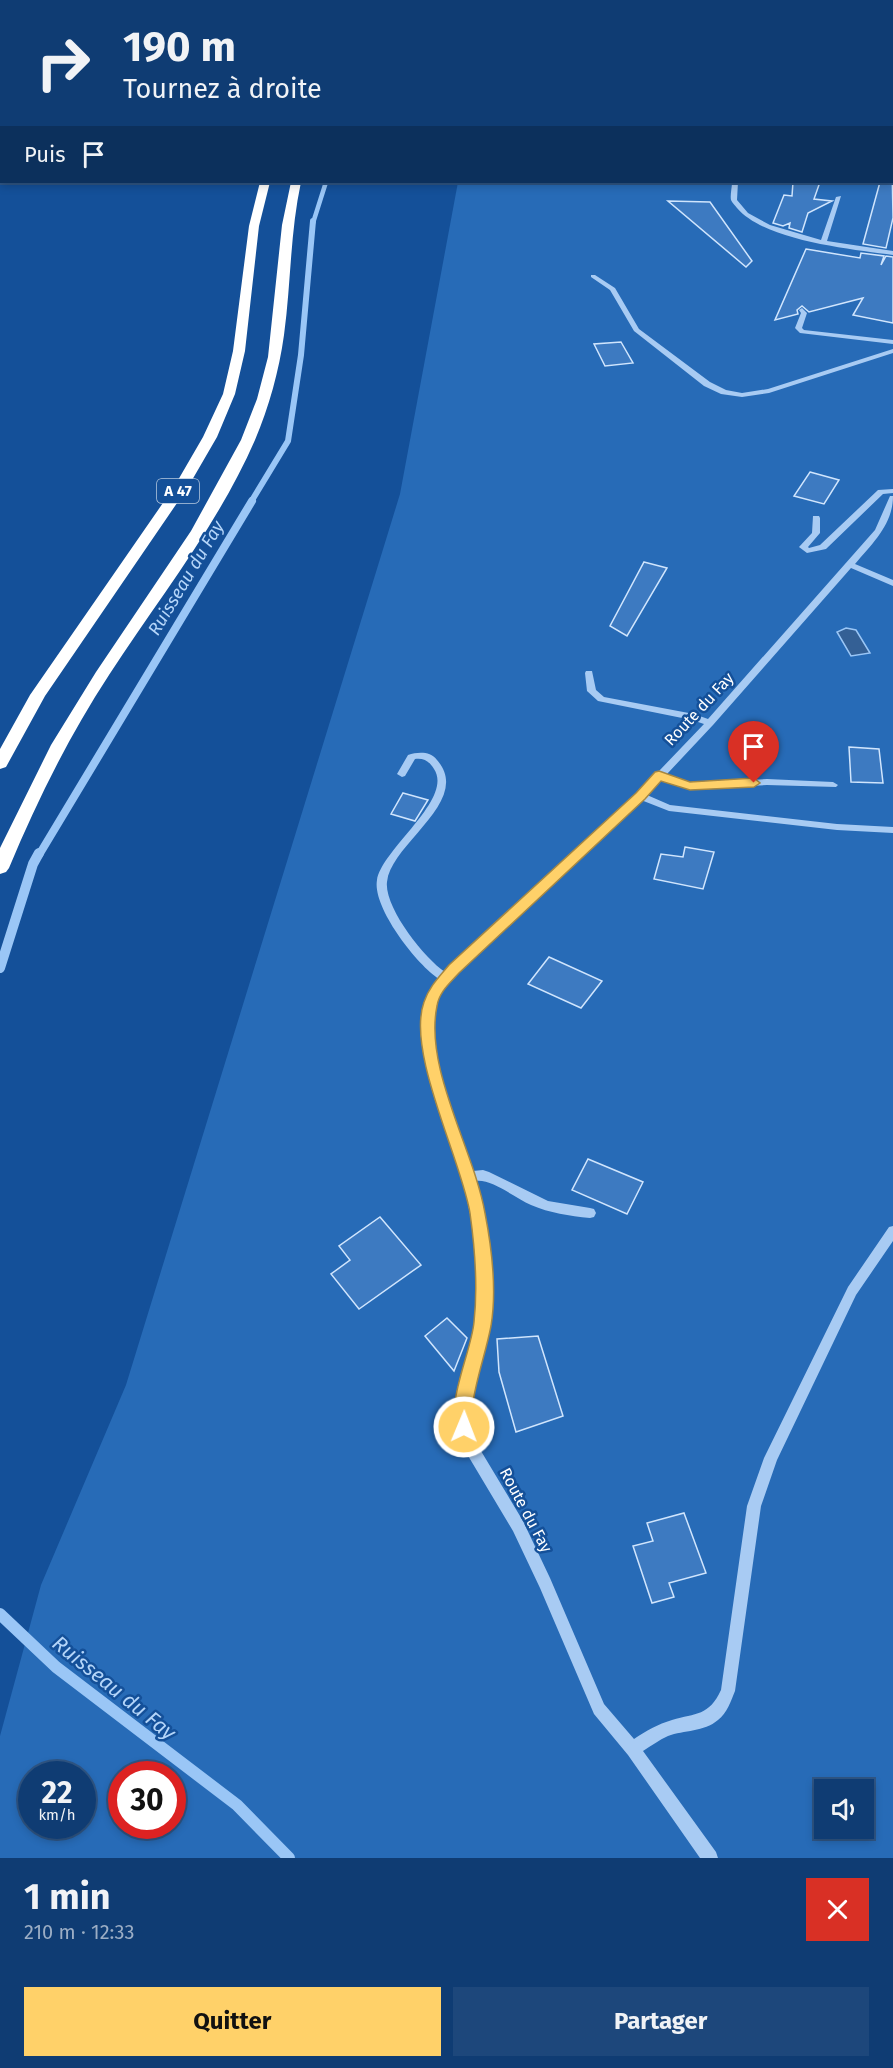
<!DOCTYPE html>
<html lang="fr">
<head>
<meta charset="utf-8">
<style>
  body { margin:0; font-family:"Fira Sans",sans-serif; background:#1d477b; color:#f1f3f6; height:100vh; display:flex; flex-direction:column; font-size:22px; white-space:nowrap }
  * { box-sizing:border-box; margin:0 }
  p { font-size:20px; color:#9badc4 }
  .icon { flex:none; width:33px; height:33px; fill:none; stroke:currentColor; stroke-width:2; stroke-linecap:round; stroke-linejoin:round }
  .map { position:relative; height:1858px; overflow:hidden }
  .drawer { display:flex; flex-direction:column; background:#0f3c73; flex:1 }
  .drawer>* { flex:none }
  .guide { position:absolute; left:0px; top:0px; width:894px; height:183px; box-shadow:0 3px 9px #0003,0 0 0 2px #2f5685; background:#0f3c73; color:#f1f3f6; overflow:hidden }
  .buttons { position:absolute; left:814px; top:1779px; display:grid; gap:12px }
  .buttons a { display:grid; place-items:center; width:60px; height:60px; border-radius:0px; background:#0f3c73; box-shadow:0 3px 9px #0003,0 0 0 2px #2f5685; font-size:30px }
  .speed { position:absolute; left:18px; top:1761px; display:flex; gap:12px; font-size:30px; font-weight:700; text-align:center }
  .speed>* { display:grid; place-content:center; width:78px; height:78px; border-radius:50%; background:#0f3c73; box-shadow:0 3px 9px #0003,0 0 0 2px #2f5685; line-height:1 }
  .speed small { font-size:15px; font-weight:400 }
  .speed .limit { border:9px solid #d22; background:#fff; color:#111 }
  .pin { position:absolute; display:grid; place-items:center; width:51px; height:51px; color:#fff; margin:-62px -26px; border-radius:50% 50% 50% 0; rotate:-45deg; box-shadow:0 0 6px #0007 }
  .pin .icon { rotate:45deg }
  .me { position:absolute; width:66px; margin:-33px; rotate:1deg; stroke-linejoin:round; filter:drop-shadow(0 0 4px #0008) }
  .turn { display:flex; align-items:center; gap:21px; height:126px; padding:0 24px; font-size:27px }
  .turn .icon { width:78px; height:78px; stroke-width:2.5 }
  .turn b { display:block; font-size:42px; line-height:51px }
  .then { display:flex; align-items:center; height:57px; padding:0 24px; background:#0003; gap:12px; font-size:22px }
  .round { display:grid; place-items:center; flex:none; width:63px; height:63px; border-radius:0px; background:#1d477b }
  .overview { display:flex; align-items:center; justify-content:space-between; height:102px; padding:0 24px }
  h1 { font-size:36px; font-weight:700; line-height:45px }
  .cta { display:flex; gap:12px; margin-top:auto; padding:12px 24px }
  .cta a { flex:1; height:69px; border-radius:0px; background:#ffd169; color:#111; font-size:24px; font-weight:700; line-height:69px; text-align:center }
  .cta a+a { background:#1d477b; color:#f1f3f6 }
  .map>svg:first-child { display:block }
  .green { fill:#276bb7; fill-rule:evenodd }
  .water { fill:#346095; stroke:#9ac6f6; stroke-width:1.5 }
  .lines { fill:none; stroke-linecap:round; stroke-linejoin:round }
  .stream-far4 { stroke:#9ac6f6; stroke-width:4.5 }
  .stream-far3 { stroke:#9ac6f6; stroke-width:6 }
  .stream-far2 { stroke:#9ac6f6; stroke-width:8 }
  .stream-far1 { stroke:#9ac6f6; stroke-width:10 }
  .stream { stroke:#9ac6f6; stroke-width:12 }
  .building { fill:#3d7ac1; stroke:#d0e5fd; stroke-width:1.5 }
  .minor { fill:#a8cbf3; fill-rule:evenodd }
  .highway { fill:#fff; fill-rule:evenodd }
  .route { fill:#ffd169; stroke:#a68844; stroke-width:1.5 }
  .labels { text-anchor:middle; dominant-baseline:central; stroke-width:5; stroke-linejoin:round; paint-order:stroke }
  .shield { fill:#145099; stroke:#b8cae0; stroke-width:1.5 }
  .shield-label { font-size:15px; font-weight:bold; fill:#fff }
  .street-label { font-size:16px; fill:#fff; stroke:#145099 }
  .water-label { font-size:18px; font-style:italic; fill:#b4d5f9; stroke:#145099 }
  .near-water-label { font-size:21px; font-style:italic; fill:#b4d5f9; stroke:#145099 }
</style>
</head>
<body>
<div class="map">
<svg width="893" height="1858" viewBox="0 0 893 1858">
  <rect width="100%" height="100%" fill="#145099"/>
  <path class="green" d="M495,0h398v1858h-893v-122l41,-151 85,-200 274,-891 58,-312h434v-180zM32,1774h50v52h-50zM122,1774h50v52h-50zM825,1790h39v38h-39z"/>
  <path class="water" d="M846,628l10,2 14,23 -19,3 -14,-24z"/>
  <g class="lines">
    <path class="stream-far4" d="M313,223l13,-41"/>
    <path class="stream-far3" d="M251,502l37,-61 13,-86 12,-134"/>
    <path class="stream-far2" d="M39,855l213,-354"/>
    <path class="stream-far1" d="M0,968l33,-104 6,-11"/>
    <path class="stream" d="M0,1614l56,53 181,138 52,53"/>
  </g>
  <path class="building" d="M892,163l1,55 -7,30 -23,-4 17,-62h12z
    M793,182h27l-6,17 18,2 -24,12 -6,19 -13,-4 1,-5 -7,3 -10,-3 11,-28 8,1z
    M668,201l42,1 42,59 -6,6z
    M806,249l54,9 1,-5 23,3 -3,9 5,-9 7,1v66l-40,-8 10,-17 -54,14 -7,-6 -5,4 1,4 -23,6z
    M621,342l12,21 -28,3 -11,-22z
    M810,472l29,8 -15,24 -30,-8z
    M644,562l23,6 -40,68 -17,-10z
    M849,747l30,2 4,34 -32,-1z
    M403,793l25,7 -13,21 -24,-7z
    M685,847l29,5 -11,37 -49,-10 7,-25 22,3z
    M549,957l53,24 -21,27 -53,-24z
    M588,1159l55,23 -16,32 -55,-24z
    M380,1217l41,48 -62,44 -28,-35 19,-14 -11,-14z
    M447,1318l20,20 -13,33 -29,-35z
    M538,1336l25,80 -47,16 -17,-60 -2,-33z
    M684,1513l22,60 -37,10 5,14 -22,6 -19,-57 20,-5 -6,-18z"/>
  <g class="lines">
    <path class="minor" d="M892,40h1v4h-1z
      M732,182h6l-1,18 11,13 22,12 51,15 15,-43 5,-1 -14,45 66,10v4c-42,-6 -128,-14 -156,-47 -2,-3 -5,-5 -6,-8 -1,-4 1,-13 1,-18z
      M591,275h4l20,13 24,41 71,53 16,8 16,3 26,-4 125,-40v4l-124,40 -27,4 -21,-3 -17,-8 -70,-55 -24,-41 -19,-13z
      M802,308l5,5 -5,15 2,2 89,10v4l-93,-11 -5,-5 6,-15 -2,-3z
      M893,489v4l-10,1 -57,55 -19,4 -8,-6 13,-14 1,-17h6l1,2v15l-12,14 1,1 11,-3 58,-55z
      M890,496h3c0,28 -20,47 -38,68l38,16v6l-42,-18 -138,157 -46,49 24,9 76,-4 66,3 5,3 -2,2 -69,-2 -77,4 -28,-10 -15,16 23,10 167,19 56,3v6l-56,-3 -168,-19 -28,-11 -183,172c-9,9 -17,17 -21,30 -15,40 21,129 36,169l10,-1 6,2 59,29 42,7 4,1 2,4 -2,4 -4,1c-21,-2 -40,-5 -59,-13 -16,-7 -39,-26 -55,-24l12,66 3,32 -2,45 -19,80 1,23 7,19 45,75 27,57 54,126 30,35c12,-8 24,-15 38,-19 24,-7 37,-4 49,-30l26,-184 17,-48 84,-171 41,-60 4,-1v15l-37,54 -79,165 -16,46 -26,185c-4,10 -8,22 -17,29 -14,12 -34,10 -50,16 -9,4 -17,10 -25,15l73,101 2,6h-18l-72,-103 -34,-41 -54,-126 -27,-57 -46,-77 -10,-27 -1,-23 21,-80 2,-45 -3,-32 -13,-71 -22,-60 -15,-54 -4,-37 3,-21 8,-19 6,-6c-23,-15 -67,-72 -62,-99 5,-31 77,-81 57,-111 -5,-8 -10,-11 -19,-10l-10,17 -3,1 -5,-3 11,-19c10,-3 22,-4 29,5 36,41 -46,83 -50,122 -3,25 37,76 58,90l192,-178 67,-70 -12,-4 -94,-19 -11,-10 -2,-18 1,-2h6l4,19 8,7 90,17 14,5 167,-189z"/>
    <path class="highway" d="M327,0h8v2h-8z
      M352,0h8v2h-8z
      M260,182h10l-11,44 -14,125 -10,43 -18,43 -29,50 -143,209 -39,71 -6,2v-20l30,-54 144,-208 29,-50 20,-43 10,-43 16,-125z
      M291,182h10c-11,51 -10,102 -17,153 -5,36 -15,72 -29,105 -37,85 -96,158 -146,235 -40,61 -72,126 -100,193l-3,4 -6,2v-26l51,-103 45,-73 95,-141 50,-91 16,-41 11,-42 14,-132z"/>
  </g>
  <path class="route" d="M659,771l31,11 64,-4 6,5 -6,4 -64,3 -29,-9 -16,18 -186,174c-9,10 -20,19 -22,33 -13,63 37,144 48,207 7,36 12,77 6,113 -5,26 -14,50 -18,76 -2,10 2,21 -2,31l-7,2 -6,-2c-13,-31 13,-79 16,-111 4,-36 1,-73 -4,-109 -9,-54 -64,-161 -46,-211 5,-15 15,-25 25,-37l187,-172 19,-21z"/>
  <g class="labels">
    <rect class="shield" x="157" y="479" width="42" height="24" rx="4.5"/>
    <g class="shield-label">
      <text x="178" y="491">A 47</text>
    </g>
    <g class="street-label">
      <text transform="translate(699 709) rotate(-47)">Route du Fay</text>
      <text transform="translate(526 1510) rotate(62)">Route du Fay</text>
    </g>
    <g class="water-label">
      <text transform="translate(186 578) rotate(-59)">Ruisseau du Fay</text>
    </g>
    <g class="near-water-label">
      <text transform="translate(114 1688) rotate(39)">Ruisseau du Fay</text>
    </g>
  </g>
</svg>
<div class="buttons">
<a><svg class="icon" aria-label="sound" viewBox="0 0 24 24"><path d="M4 9h4l5-4v14l-5-4H4zM17 9q2 3 0 6"/></svg></a>
</div>
<div class="speed"><div>22<small>km/h</small></div><div class="limit">30</div></div>
<div class="pin" style="left:754px;top:783px;background:#d93025"><svg class="icon" aria-label="arrive" viewBox="0 0 24 24"><path d="M6 21V4h12l-3 4 3 4H6"/></svg></div>
<svg class="me" style="left:464px;top:1427px" viewBox="-20 -20 40 40"><circle r="17" fill="#ffd169" stroke="#fff" stroke-width="3"/><path d="M0-11L8 9 0 5-8 9z" fill="#fff"/></svg>
<div class="guide">
<div class="turn"><svg class="icon" aria-label="right" viewBox="0 0 24 24"><path d="M7 20v-9h11M14 6l5 5-5 5"/></svg><div><b>190 m</b>Tournez à droite</div></div>
<div class="then">Puis<svg class="icon" aria-label="arrive" viewBox="0 0 24 24"><path d="M6 21V4h12l-3 4 3 4H6"/></svg></div>
</div>
</div>
<section class="drawer">
<div class="overview"><div><h1>1 min</h1><p>210 m · 12:33</p></div><a class="round" style="background:#d93025;color:#fff"><svg class="icon" aria-label="close" viewBox="0 0 24 24"><path d="M6 6l12 12M18 6L6 18"/></svg></a></div>
<div class="cta"><a>Quitter</a><a>Partager</a></div>
</section>
</body>
</html>
